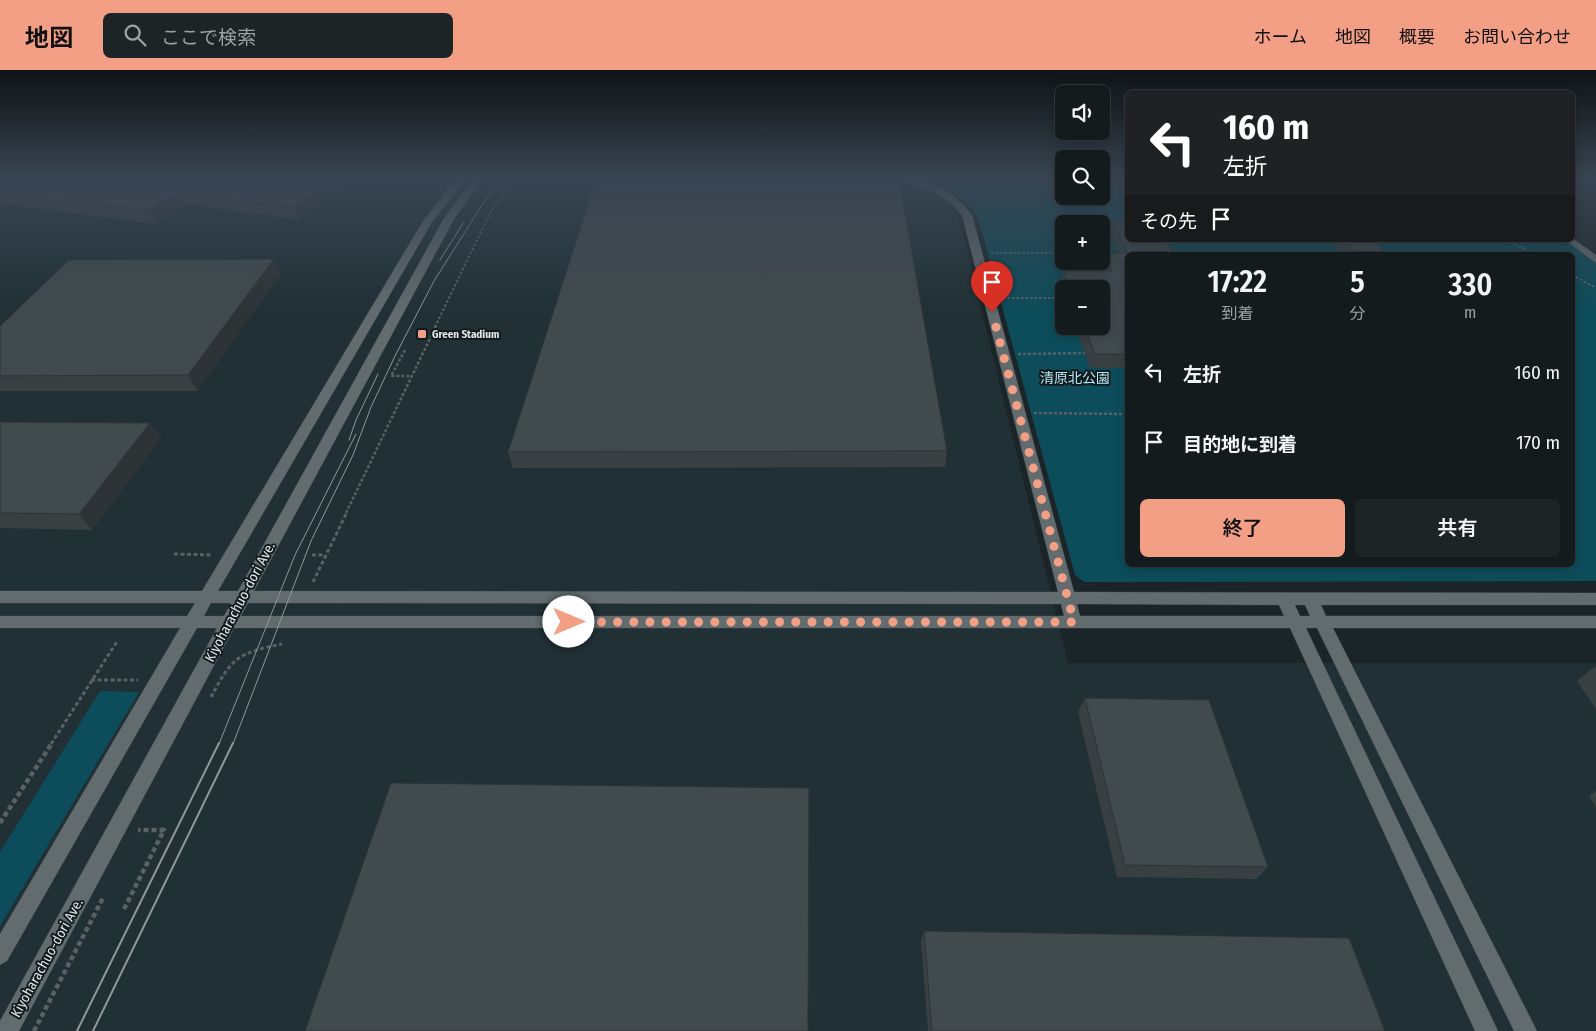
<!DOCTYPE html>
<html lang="ja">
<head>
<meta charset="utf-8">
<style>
  body { margin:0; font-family:"Fira Sans Condensed","Noto Sans JP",sans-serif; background:#1d2426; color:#f1f3f6; height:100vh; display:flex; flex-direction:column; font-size:19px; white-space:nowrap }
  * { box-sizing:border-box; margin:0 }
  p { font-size:16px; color:#9da1a4 }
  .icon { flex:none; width:28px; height:28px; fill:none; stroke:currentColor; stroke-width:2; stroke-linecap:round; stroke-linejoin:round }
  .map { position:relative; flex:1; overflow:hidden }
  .sheet { position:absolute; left:1125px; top:182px; width:450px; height:315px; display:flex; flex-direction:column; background:#141b1d; border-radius:8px; box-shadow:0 2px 12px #0003,0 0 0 1px #33393b }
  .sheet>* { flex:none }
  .top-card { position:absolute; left:1125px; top:20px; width:450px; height:152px; border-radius:8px; box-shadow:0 2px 12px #0003,0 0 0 1px #33393b; background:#202124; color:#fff; overflow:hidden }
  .controls { position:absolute; left:1055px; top:15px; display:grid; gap:10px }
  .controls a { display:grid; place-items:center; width:55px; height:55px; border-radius:8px; background:#141b1d; box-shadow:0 2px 12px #0003,0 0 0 1px #33393b; font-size:25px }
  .pin { position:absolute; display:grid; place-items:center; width:42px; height:42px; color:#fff; margin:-51px -21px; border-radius:50% 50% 50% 0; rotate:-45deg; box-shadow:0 0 5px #0007 }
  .pin .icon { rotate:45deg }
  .me { position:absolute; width:55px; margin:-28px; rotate:90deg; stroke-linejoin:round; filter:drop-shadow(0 0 4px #0008) }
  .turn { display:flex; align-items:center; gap:18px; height:105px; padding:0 15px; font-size:22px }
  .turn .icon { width:65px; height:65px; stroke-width:2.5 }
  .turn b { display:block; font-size:35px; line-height:42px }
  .then { display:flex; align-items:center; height:48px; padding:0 15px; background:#0003; gap:10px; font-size:19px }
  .eta { display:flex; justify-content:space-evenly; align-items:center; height:85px; text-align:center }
  .eta b { font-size:30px; font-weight:600; line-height:35px }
  .cta { display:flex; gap:10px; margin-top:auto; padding:10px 15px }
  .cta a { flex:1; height:58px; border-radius:8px; background:#f39f85; color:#111; font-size:20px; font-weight:600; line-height:58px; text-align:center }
  .cta a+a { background:#1d2426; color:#f1f3f6 }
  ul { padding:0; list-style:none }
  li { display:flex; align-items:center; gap:15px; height:70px; padding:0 15px }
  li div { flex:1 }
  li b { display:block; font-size:19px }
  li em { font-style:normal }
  header { display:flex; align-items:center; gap:30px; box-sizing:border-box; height:70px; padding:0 25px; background:#f39f85; color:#111 }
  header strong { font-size:24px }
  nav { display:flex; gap:28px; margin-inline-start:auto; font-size:18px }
  .search { width:350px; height:45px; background:#1d2426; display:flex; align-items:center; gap:12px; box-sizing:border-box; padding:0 18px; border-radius:8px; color:#9da1a4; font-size:19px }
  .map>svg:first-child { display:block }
  .built { fill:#203035 }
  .green { fill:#0d4c5a; fill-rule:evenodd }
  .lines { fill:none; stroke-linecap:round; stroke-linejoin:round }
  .minor-casing { stroke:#363e40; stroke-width:1 }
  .tertiary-casing { stroke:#363e40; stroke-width:1 }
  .path-far3 { stroke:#596163; stroke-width:2; stroke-dasharray:2.5 2; stroke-linecap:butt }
  .path-far2 { stroke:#596163; stroke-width:2.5; stroke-dasharray:3 2; stroke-linecap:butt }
  .path-far1 { stroke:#596163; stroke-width:3; stroke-dasharray:4 2.5; stroke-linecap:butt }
  .path { stroke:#596163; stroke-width:4.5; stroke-dasharray:5 3; stroke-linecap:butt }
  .minor { fill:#626c6f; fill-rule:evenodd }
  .tertiary { fill:#626c6f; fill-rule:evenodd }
  .tram-far1 { stroke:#91989a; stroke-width:1 }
  .tram { stroke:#91989a; stroke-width:2 }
  .wall { fill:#384042 }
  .shaded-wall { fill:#2e3436 }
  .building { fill:#414a4d; stroke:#2e3436 }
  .route { stroke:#f39f85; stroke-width:9; stroke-dasharray:0 16.2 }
  .poi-dot { fill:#f39f85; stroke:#121b1d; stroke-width:2 }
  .labels { text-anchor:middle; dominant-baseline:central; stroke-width:4; stroke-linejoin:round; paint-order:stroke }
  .far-poi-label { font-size:11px; font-weight:bold; fill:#e2e8e9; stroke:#121b1d; text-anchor:start }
  .park-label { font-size:14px; fill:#b4e7f6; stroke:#121b1d }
  .street-label { font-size:14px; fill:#e2e8e9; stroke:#121b1d }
</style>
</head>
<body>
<header>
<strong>地図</strong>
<div class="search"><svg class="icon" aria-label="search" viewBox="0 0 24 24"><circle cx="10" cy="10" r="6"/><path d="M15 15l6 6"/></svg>ここで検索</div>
<nav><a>ホーム</a><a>地図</a><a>概要</a><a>お問い合わせ</a></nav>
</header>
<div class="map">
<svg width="1596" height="961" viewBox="0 0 1596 961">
  <rect width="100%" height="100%" fill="#1b2427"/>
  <path class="built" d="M0,108h876l26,4 32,12 13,8 12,16 109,445h528v368h-1596z"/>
  <path class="green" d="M918,108h146v18h37v-18h26l1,62h440l28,21v320l-512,1 -9,-7 -97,-357c-13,-24 -36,-33 -60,-40zM1064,154h37v37h-37zM1128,185h444v310h-444zM1064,219h37v37h-37z
    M100,621l39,1 -139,234v-74z"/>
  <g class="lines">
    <g class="minor-casing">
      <path id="minor" d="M1572,168l24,17v8l-31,-23h7z"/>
    </g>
    <g class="tertiary-casing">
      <path id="tertiary" d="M457,108h10l-35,44 -214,369h20l206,-373 30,-40h9l-29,41 -200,372 804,1 -96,-377 -12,-13 -16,-10 -40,-14c30,-3 61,13 78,37l102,377 522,1v12h-275l5,11h270v12h-263l204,403h-23l-197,-403h-11l192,403h-23l-185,-403h-1056l-215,403h-19v-10l217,-393h-20l-190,333 -7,4v-31l180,-306h-180v-12h187l8,-13h-195v-12h202l221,-370zM211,533h20l-7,13h-20zM248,533l813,1 3,12h-823zM1077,534l202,1 5,11h-204zM1295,535h10l5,11h-10z"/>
    </g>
    <path class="path-far3" d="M1507,170l28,15
      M991,183h73
      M1572,205l24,13
      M1003,228h61
      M435,257l56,-116 25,-33"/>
    <path class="path-far2" d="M405,280l-14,26h20
      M1018,284l69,-1
      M1034,343l94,1
      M346,443l90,-187"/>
    <path class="path-far1" d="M174,484l39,1
      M312,485h13
      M313,512l34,-70
      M91,610h47
      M211,627c21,-40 27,-44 71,-53
      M51,674l67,-104"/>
    <path class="path" d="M0,753l52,-80
      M124,839l40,-79h-26
      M34,961l70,-135"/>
    <use href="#minor" class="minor"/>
    <use href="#tertiary" class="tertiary"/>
    <path class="tram-far1" d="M440,190l24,-38
      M349,370l7,-20 22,-46
      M219,674l76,-189 61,-121
      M233,674l78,-203 42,-86 18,-48 24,-51 39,-75 48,-76 21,-27"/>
    <path class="tram" d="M77,961l142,-288
      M93,961l140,-288"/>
  </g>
  <path class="wall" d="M0,108h356l-56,42 -115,-16 -28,20 -157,-20z
    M1113,150l15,20h38l-38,15v113h-38l-15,-42h26v-37h-37v6l-4,-9 4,-15h38l-1,-4 3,-14h14l-9,-20z
    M1331,170h43l13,15h-44z
    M281,204l-84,117h-197v-65z
    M0,352l150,1 11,15 -69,92 -92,-2z
    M947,381l-2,16 -432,1 -5,-16z
    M1594,597h2v42l-19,-28z
    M1085,628l183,169 -12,12 -139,-2 -39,-165z
    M1596,721v16l-7,-11z
    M924,861l461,100h-457l-7,-89z"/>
  <path class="shaded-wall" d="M333,108h23l-56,42 -6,-13z
    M178,121l7,13 -28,20 -8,-14z
    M274,189l7,15 -84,117 -9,-16z
    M150,353l11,15 -69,92 -13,-16z"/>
  <path class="building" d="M0,108h333l-39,29 -116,-16 -29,19 -149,-18z
    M900,115l47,266 -439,1 86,-266z
    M1113,150h15v20h38l8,15h-46v99h-33l-11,-28h17v-37h-31l-6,-18h48l-8,-18h24z
    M1345,170h29l13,15h-30z
    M274,189l-86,116 -188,1v-50l69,-66z
    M0,352l150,1 -71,91 -79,-1z
    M1085,628l124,2 59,167 -143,-2z
    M391,713l418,5 -1,243h-503z
    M924,861l425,7 36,93h-453z"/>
  <linearGradient id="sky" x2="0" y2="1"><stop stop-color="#0f1415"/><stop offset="0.45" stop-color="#394552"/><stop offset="1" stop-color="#394552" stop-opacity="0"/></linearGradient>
  <rect width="1596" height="242" fill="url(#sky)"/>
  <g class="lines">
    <path class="route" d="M569,552h505l-82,-310"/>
  </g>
  <rect class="poi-dot" x="417" y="259" width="10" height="10" rx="2.5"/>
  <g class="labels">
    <g class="far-poi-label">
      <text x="432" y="264">Green Stadium</text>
    </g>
    <g class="park-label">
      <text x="1075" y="308">清原北公園</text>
    </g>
    <g class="street-label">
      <text transform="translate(240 532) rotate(-62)">Kiyoharachuo-dori Ave.</text>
      <text transform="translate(47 888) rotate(-61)">Kiyoharachuo-dori Ave.</text>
    </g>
  </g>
</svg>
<div class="controls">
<a><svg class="icon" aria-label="sound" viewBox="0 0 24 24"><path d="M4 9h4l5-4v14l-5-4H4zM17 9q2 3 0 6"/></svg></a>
<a><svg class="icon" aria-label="search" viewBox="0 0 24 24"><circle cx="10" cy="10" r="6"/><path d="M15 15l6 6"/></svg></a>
<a>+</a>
<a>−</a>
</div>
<div class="pin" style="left:992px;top:242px;background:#d93025"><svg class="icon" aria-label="arrive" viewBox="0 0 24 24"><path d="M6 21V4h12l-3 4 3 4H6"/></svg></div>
<svg class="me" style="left:569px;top:552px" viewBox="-20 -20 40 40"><circle r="19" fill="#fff"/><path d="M0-13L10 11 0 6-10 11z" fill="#f39f85"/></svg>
<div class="top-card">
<div class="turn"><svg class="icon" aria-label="left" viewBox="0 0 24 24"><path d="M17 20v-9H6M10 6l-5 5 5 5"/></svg><div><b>160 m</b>左折</div></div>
<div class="then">その先<svg class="icon" aria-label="arrive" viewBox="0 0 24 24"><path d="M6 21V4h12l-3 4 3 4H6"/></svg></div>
</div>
<section class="sheet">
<div class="eta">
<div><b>17:22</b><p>到着</p></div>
<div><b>5</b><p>分</p></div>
<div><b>330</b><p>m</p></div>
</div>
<ul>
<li><svg class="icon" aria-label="left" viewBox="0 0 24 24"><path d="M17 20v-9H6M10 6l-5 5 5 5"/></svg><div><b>左折</b></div><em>160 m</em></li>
<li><svg class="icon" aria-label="arrive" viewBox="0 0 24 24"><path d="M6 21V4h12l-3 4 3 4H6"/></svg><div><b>目的地に到着</b></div><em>170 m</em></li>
</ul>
<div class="cta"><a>終了</a><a>共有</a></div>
</section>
</div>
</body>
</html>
